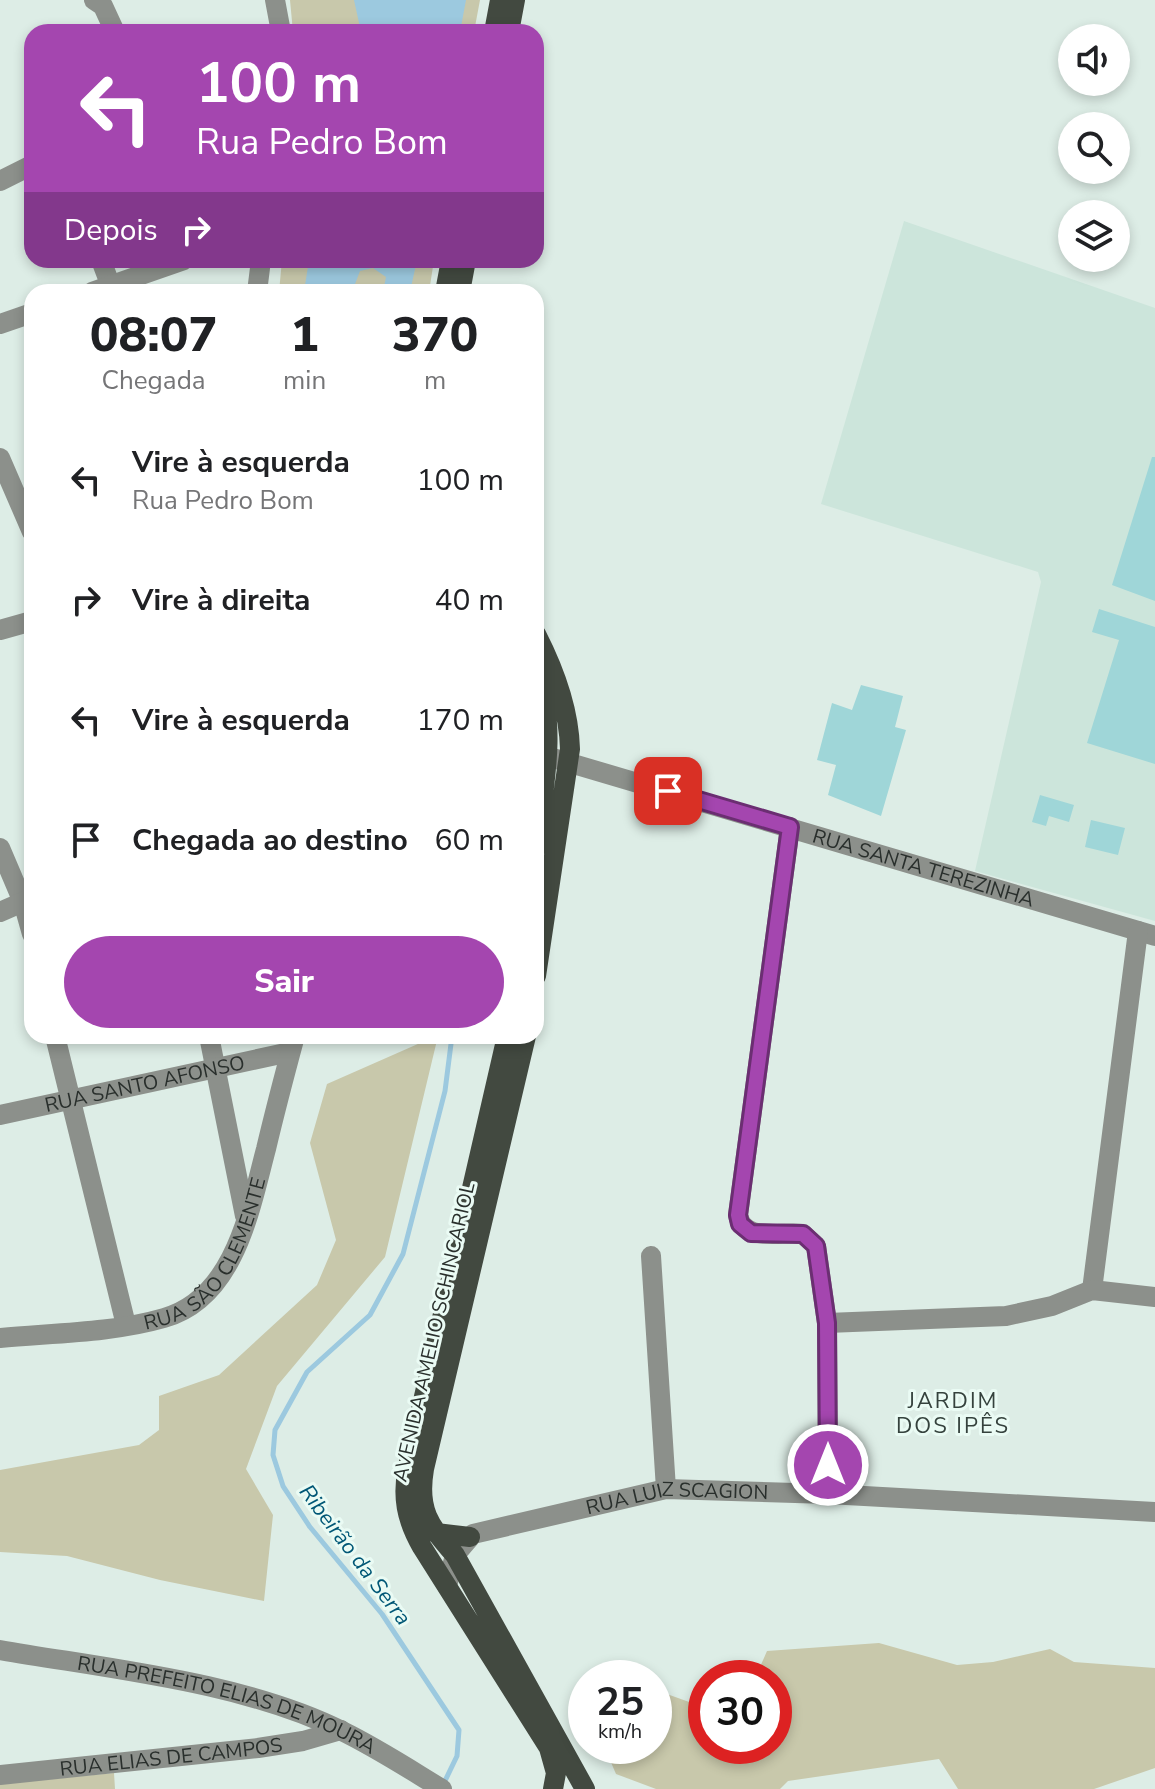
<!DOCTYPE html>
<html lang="pt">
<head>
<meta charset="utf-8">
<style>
  body { margin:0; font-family:"Nunito Sans",sans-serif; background:#f6f6f6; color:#202124; height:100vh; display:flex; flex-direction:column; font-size:30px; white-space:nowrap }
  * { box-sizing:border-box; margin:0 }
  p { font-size:26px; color:#757577 }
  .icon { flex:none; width:44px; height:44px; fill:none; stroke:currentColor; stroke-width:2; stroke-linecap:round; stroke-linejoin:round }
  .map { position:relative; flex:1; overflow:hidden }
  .details { position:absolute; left:24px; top:284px; width:520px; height:760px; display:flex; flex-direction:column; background:#fff; border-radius:24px; box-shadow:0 4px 12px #0003 }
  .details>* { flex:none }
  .banner { position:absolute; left:24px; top:24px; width:520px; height:244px; border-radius:24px; box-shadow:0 4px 12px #0003; background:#a446af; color:#fff; overflow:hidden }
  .fabs { position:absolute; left:1058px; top:24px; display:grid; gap:16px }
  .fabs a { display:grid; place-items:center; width:72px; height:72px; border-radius:50%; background:#fff; box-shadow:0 4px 12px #0003; font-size:40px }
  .speed { position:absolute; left:568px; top:1660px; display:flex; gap:16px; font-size:40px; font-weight:700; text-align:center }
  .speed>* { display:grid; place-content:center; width:104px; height:104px; border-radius:50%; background:#fff; box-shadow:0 4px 12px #0003; line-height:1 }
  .speed small { font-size:20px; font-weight:400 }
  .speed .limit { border:12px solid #d22; background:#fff; color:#111 }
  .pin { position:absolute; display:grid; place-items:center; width:68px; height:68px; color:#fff; margin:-34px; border-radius:16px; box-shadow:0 4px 12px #0006 }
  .me { position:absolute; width:88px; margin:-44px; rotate:0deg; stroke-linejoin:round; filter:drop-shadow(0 0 6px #0008) }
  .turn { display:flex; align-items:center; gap:28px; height:168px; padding:0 40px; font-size:36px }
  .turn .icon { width:104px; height:104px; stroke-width:2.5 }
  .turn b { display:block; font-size:56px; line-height:68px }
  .then { display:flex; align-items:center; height:76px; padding:0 40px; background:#0003; gap:16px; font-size:30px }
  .eta { display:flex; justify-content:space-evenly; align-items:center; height:136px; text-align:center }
  .eta b { font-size:48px; font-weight:800; line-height:56px }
  .button { display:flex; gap:16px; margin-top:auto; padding:16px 40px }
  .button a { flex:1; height:92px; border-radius:48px; background:#a446af; color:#fff; font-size:32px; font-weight:800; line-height:92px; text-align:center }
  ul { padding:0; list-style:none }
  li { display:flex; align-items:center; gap:24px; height:120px; padding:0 40px }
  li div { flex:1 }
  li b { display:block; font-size:30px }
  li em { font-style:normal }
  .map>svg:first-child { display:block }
  .built { fill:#cce5db }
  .green { fill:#c8c8ab }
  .water { fill:#9cc9df }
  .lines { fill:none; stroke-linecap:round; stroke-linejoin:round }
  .stream { stroke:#9cc9df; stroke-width:5 }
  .building { fill:#9fd6d8 }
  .minor { stroke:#8c908b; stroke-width:20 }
  .major { stroke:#424940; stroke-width:20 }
  .route-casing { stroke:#6b2e72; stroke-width:20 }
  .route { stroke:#a446af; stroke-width:14 }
  .labels { text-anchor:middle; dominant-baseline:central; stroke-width:6; stroke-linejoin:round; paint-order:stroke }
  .street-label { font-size:20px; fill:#292f2c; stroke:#eafbf4 }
  .neighbourhood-label { font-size:22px; letter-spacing:2px; fill:#35423d; stroke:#eafbf4 }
  .water-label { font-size:22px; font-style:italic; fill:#005776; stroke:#eafbf4 }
</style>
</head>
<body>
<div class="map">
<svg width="1155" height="1789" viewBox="0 0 1155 1789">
  <rect width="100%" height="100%" fill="#ddede6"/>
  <path class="built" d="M904,221l251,87v613l-180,-50 66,-289 -3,-10 -217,-68z"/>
  <path class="green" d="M290,0h190l-6,32h-181z
    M282,260h152l-5,32h-150z
    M436,1036h2l-53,221 -108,129 -31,83 27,46 -9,86 -104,-21 -93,-24 -67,-4v-82l139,-25 20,-15v-34l60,-21 98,-90 19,-45 -26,-97 17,-59z
    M879,1643l78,22 36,-3 57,-13 24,13 81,6v100l-61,21h-136l-19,-30 -151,22 -8,8h-124l-40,-15 -12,-28h50v-47l10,-6 42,15v38h68v-68h-7l-7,-11 7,-16z
    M114,1773l1,16h-115v-5z"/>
  <path class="water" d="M354,0h112l-6,32h-99z
    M309,260h108l-7,32h-27l3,-15 -13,-9 -13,3 -8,21h-48z"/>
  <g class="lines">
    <path class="stream" d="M443,1785l14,-29 2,-26 -77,-116 -72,-87 -27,-41 -10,-31 2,-25 32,-58 63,-57 33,-61 42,-163 7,-55"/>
  </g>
  <path class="building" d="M1152,457h3v144l-43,-16z
    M1099,609l56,18v137l-68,-21 32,-103 -27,-8z
    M861,685l42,11 -8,31 11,3 -25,86 -53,-21 8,-30 -19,-5 15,-57 20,7z
    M1040,795l34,10 -5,17 -20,-6 -3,10 -14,-4z
    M1091,820l34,8 -7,27 -33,-8z"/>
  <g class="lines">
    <g class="minor">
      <path d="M94,0l9,6 12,26"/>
      <path d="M275,0l6,32"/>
      <path d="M0,181l32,-16"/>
      <path d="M101,260l12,32"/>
      <path d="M92,292l92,-32"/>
      <path d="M257,292l4,-32"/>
      <path d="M0,324l32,-11"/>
      <path d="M0,458l32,74"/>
      <path d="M0,630l32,-9"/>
      <path id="s1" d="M536,753l619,183"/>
      <path d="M790,827l-52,388c5,28 43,16 65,19l13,12 11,77 1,171"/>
      <path d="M0,848l23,54 9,32"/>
      <path d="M0,912l32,-14"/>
      <path d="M55,1036l71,289"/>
      <path d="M209,1036l36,180"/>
      <path id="s2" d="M0,1115l290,-63"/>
      <path d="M651,1256l15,233"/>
      <path d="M1092,1290l46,-359"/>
      <path d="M827,1323l179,-7 46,-10 40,-16 63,7"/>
      <path id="s3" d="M0,1338c54,-5 112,-5 164,-20 71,-20 86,-109 102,-169 9,-38 19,-76 29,-113"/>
      <path id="s4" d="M447,1586l8,-31 18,-21 193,-45 162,5 327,18"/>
      <path id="s5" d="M0,1650c109,19 244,32 342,81 35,17 67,38 100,58"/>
      <path id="s6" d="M0,1775l258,-27 45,-7 38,-11"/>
    </g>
    <path class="major" d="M494,32l6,-32
      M509,32l6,-32
      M445,292l6,-32
      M460,292l6,-32
      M536,634c18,35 33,76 34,115l-34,227
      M536,670c22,57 7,119 0,178
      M507,1036l-99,430c-6,31 -2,53 14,81l127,201 7,25 -3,16
      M526,1036l-102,433c-7,41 5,56 31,86l130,234
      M436,1533l34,4"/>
  </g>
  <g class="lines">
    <g class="route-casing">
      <path id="route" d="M668,791l122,36 -52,388 2,9 11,9 52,1 13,12 11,77 1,142"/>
    </g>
    <use href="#route" class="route"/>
  </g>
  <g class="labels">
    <g class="street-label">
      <text stroke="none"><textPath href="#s1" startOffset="404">RUA SANTA TEREZINHA</textPath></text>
      <text stroke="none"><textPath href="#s2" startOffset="148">RUA SANTO AFONSO</textPath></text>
      <text stroke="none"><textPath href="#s3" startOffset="244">RUA SÃO CLEMENTE</textPath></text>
      <text transform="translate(434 1332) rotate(-77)">AVENIDA AMELIO SCHINCARIOL</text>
      <text stroke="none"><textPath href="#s4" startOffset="268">RUA LUIZ SCAGION</textPath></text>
      <text stroke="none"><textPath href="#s5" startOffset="234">RUA PREFEITO ELIAS DE MOURA</textPath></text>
      <text stroke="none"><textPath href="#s6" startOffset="172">RUA ELIAS DE CAMPOS</textPath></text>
    </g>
    <g class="neighbourhood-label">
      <text x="953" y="1401">JARDIM<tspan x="953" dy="25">DOS IPÊS</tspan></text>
    </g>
    <g class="water-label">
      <text transform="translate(355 1555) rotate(53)">Ribeirão da Serra</text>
    </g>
  </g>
</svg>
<div class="fabs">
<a><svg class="icon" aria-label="sound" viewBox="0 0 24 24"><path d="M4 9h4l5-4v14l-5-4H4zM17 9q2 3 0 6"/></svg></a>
<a><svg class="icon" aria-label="search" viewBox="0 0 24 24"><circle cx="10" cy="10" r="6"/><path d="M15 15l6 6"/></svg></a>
<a><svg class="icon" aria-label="layers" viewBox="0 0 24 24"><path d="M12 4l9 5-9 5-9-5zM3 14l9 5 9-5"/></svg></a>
</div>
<div class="speed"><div>25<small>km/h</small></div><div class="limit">30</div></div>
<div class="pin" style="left:668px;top:791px;background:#d93025"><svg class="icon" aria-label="arrive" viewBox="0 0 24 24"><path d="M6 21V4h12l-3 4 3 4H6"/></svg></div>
<svg class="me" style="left:828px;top:1465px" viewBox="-20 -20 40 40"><circle r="17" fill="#a446af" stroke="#fff" stroke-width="3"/><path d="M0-11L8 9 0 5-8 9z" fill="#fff"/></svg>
<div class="banner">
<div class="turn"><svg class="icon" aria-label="left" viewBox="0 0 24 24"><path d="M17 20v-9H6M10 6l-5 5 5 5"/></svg><div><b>100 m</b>Rua Pedro Bom</div></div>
<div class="then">Depois<svg class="icon" aria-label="right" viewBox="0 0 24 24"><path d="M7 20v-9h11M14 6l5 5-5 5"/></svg></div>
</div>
<section class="details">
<div class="eta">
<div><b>08:07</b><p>Chegada</p></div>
<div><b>1</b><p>min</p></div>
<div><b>370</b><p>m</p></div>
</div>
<ul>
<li><svg class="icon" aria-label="left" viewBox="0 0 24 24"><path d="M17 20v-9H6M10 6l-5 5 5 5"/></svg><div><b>Vire à esquerda</b><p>Rua Pedro Bom</p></div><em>100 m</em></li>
<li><svg class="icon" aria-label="right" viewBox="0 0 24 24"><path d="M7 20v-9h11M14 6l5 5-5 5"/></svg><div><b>Vire à direita</b></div><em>40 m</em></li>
<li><svg class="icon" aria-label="left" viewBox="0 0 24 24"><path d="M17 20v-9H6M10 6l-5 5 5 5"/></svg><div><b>Vire à esquerda</b></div><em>170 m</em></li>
<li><svg class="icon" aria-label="arrive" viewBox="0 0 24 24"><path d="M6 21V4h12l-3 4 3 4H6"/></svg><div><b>Chegada ao destino</b></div><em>60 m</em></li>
</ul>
<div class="button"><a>Sair</a></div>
</section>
</div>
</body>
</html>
